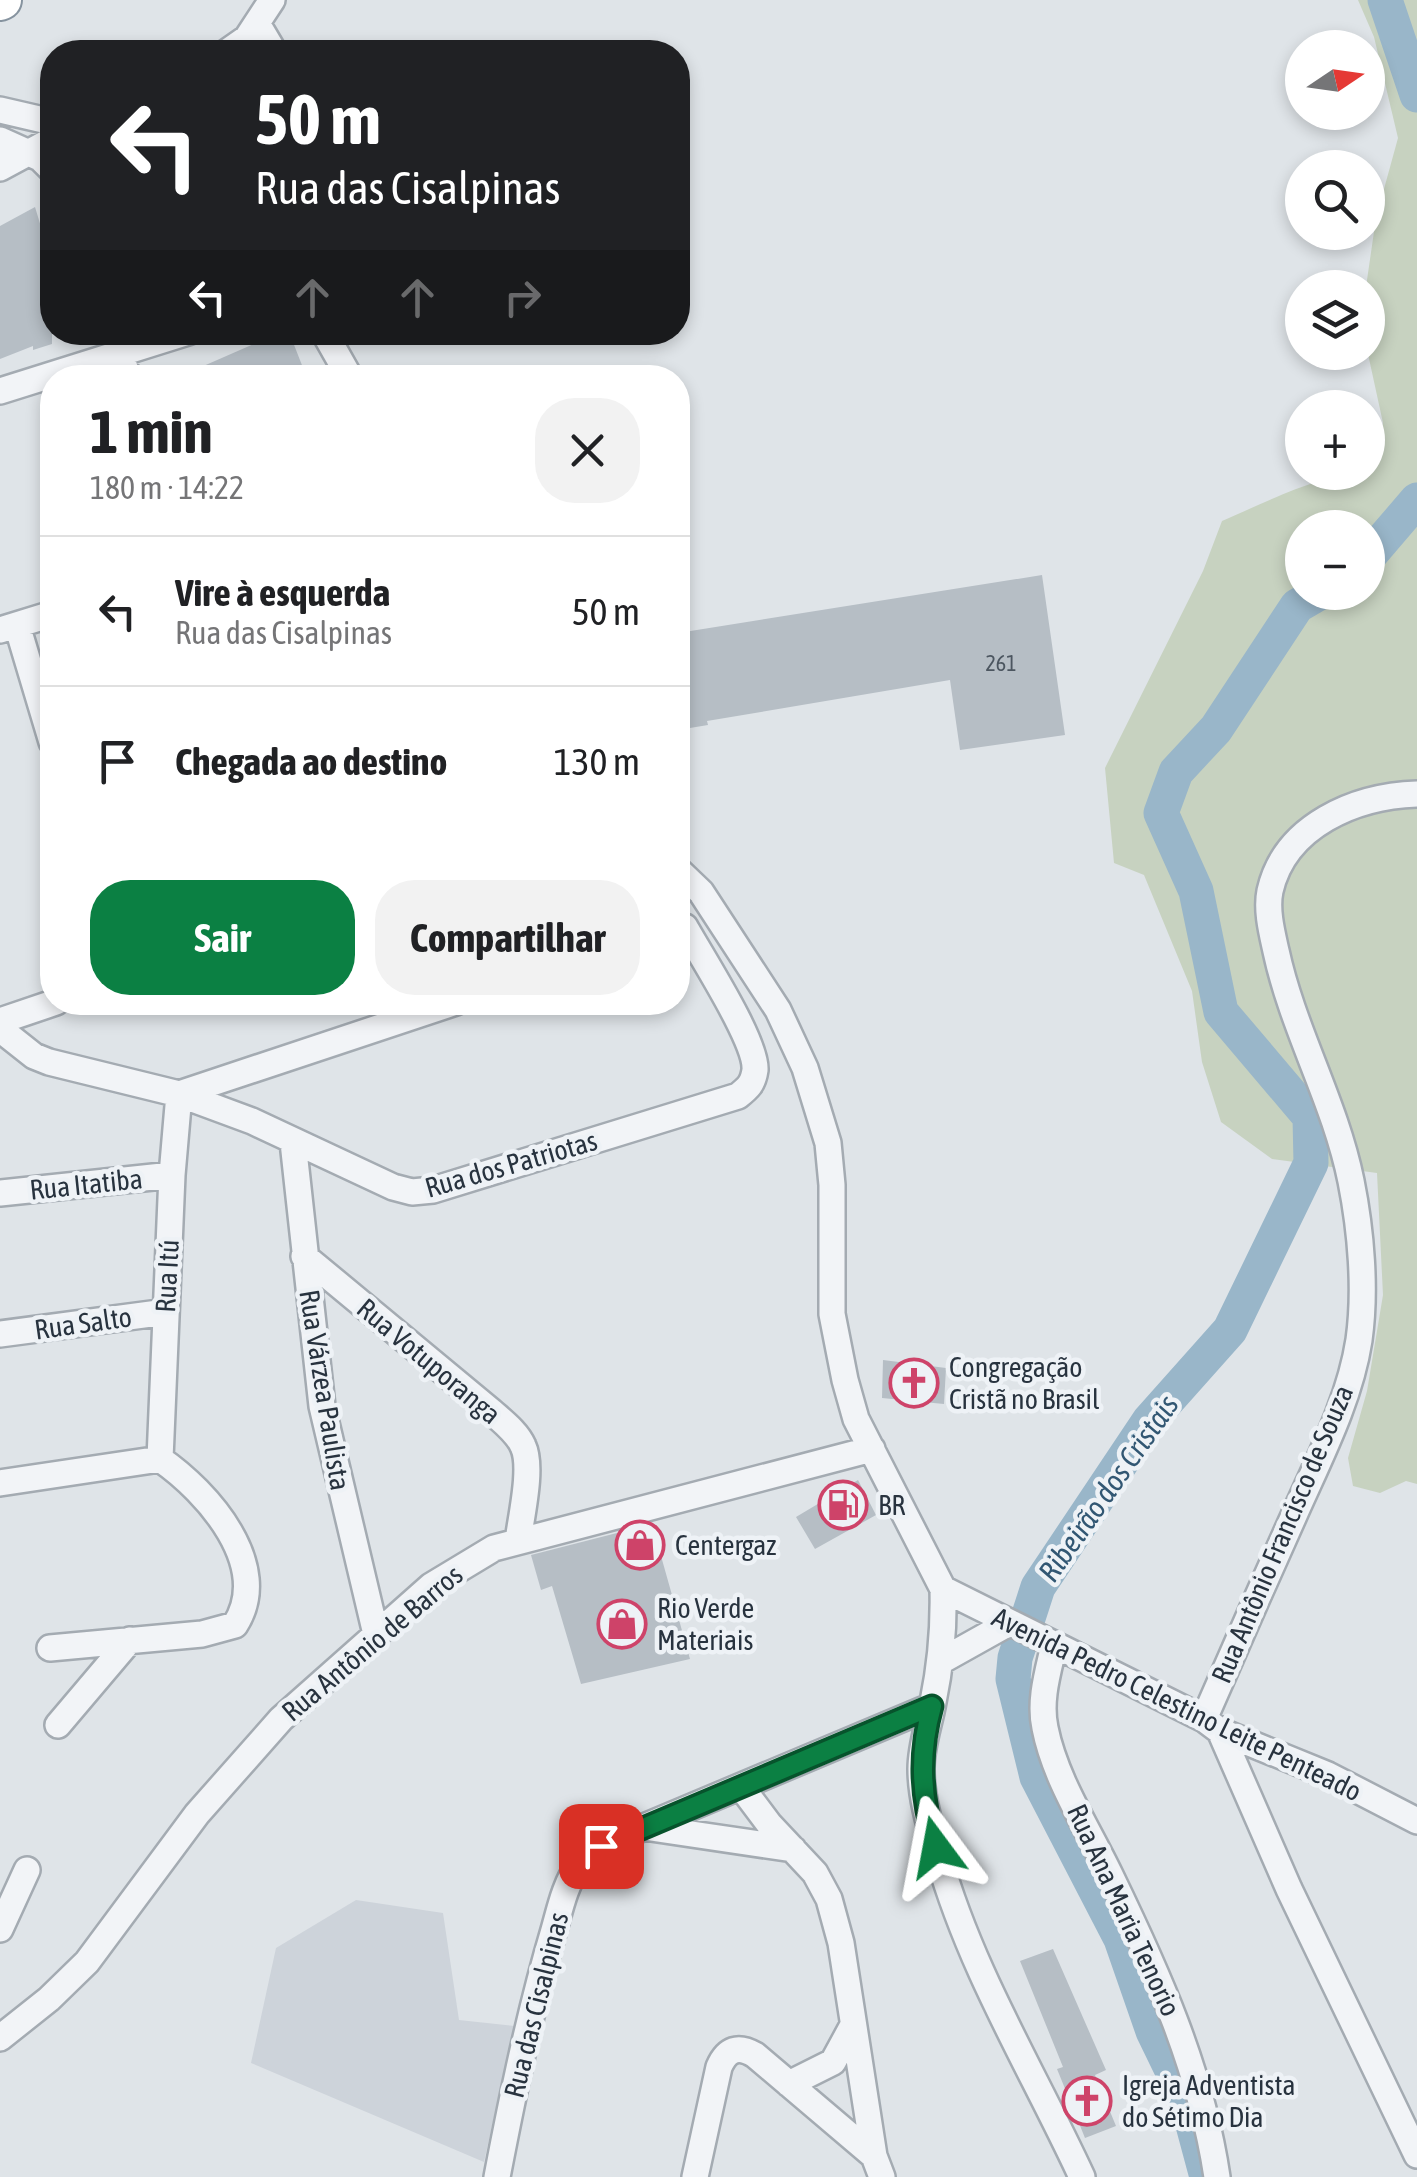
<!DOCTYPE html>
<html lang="pt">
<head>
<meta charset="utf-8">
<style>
  body { margin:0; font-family:"Asap Condensed",sans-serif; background:#f2f2f2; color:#202124; height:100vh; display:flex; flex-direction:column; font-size:38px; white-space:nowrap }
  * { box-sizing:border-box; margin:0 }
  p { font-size:32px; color:#757577 }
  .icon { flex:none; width:55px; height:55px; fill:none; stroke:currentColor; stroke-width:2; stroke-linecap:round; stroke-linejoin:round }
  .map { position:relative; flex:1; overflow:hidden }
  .sheet { position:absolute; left:40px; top:365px; width:650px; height:650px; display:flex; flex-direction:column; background:#fff; border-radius:40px; box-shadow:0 5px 15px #0003 }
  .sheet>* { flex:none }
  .guide { position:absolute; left:40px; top:40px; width:650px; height:305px; border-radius:40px; box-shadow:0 5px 15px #0003; background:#202124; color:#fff; overflow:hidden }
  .needle { width:65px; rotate:77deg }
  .buttons { position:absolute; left:1285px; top:30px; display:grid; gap:20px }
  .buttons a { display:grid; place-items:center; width:100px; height:100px; border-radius:50%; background:#fff; box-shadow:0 5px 15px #0003; font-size:50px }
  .pin { position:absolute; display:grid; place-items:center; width:85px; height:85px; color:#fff; margin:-42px; border-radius:20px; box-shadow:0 5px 15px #0006 }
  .me { position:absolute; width:110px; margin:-55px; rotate:347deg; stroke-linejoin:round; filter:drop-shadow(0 0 8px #0008) }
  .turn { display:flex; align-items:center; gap:35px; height:210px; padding:0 50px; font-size:45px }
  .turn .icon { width:130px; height:130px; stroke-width:2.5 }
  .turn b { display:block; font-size:70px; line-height:85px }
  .lanes { display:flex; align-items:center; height:95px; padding:0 50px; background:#0003; justify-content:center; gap:50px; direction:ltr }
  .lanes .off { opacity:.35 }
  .round { display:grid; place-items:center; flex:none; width:105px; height:105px; border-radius:40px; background:#f2f2f2 }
  .overview { display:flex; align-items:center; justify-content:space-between; height:170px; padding:0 50px }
  h1 { font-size:60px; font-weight:700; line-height:75px }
  .action { display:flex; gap:20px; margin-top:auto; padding:20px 50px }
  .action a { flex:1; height:115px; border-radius:40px; background:#0b8043; color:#fff; font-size:40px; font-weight:700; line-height:115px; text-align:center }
  .action a+a { background:#f2f2f2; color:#202124 }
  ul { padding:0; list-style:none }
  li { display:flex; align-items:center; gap:30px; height:150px; padding:0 50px; border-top:2px solid #e0e0e0 }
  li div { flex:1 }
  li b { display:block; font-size:38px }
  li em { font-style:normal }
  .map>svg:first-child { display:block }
  .built { fill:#cdd3da }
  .green { fill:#c7d2c0; fill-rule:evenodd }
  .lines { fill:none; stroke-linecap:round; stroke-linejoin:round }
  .river { stroke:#99b6c9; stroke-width:35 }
  .building { fill:#b6bec5 }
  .minor-casing { stroke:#a4abb2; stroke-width:30 }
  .highway-casing { stroke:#86939f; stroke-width:42 }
  .minor { stroke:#f2f4f7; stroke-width:25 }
  .highway { stroke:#fff; stroke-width:38 }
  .route-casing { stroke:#07532c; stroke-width:25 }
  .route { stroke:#0b8043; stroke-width:18 }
  .labels { text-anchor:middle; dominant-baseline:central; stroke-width:9; stroke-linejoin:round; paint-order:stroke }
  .number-label { font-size:22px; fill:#4c5660 }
  .street-label { font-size:28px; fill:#28333f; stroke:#eef2f6 }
  .poi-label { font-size:28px; fill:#28333f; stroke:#eef2f6; text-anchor:start }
  .water-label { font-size:30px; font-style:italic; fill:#325773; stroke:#eef2f6 }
</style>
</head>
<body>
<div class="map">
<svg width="1417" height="2177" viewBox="0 0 1417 2177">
  <rect width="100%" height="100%" fill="#dfe4e8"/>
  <path class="built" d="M356,1900l87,13 16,107 55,6 -30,136 -233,-99 25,-115z"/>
  <path class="green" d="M1358,0h59v1484l-11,-3 -26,12 -27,-7 -5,-28 19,-67 16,-96 -6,-122 -105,-14 -51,-37 -19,-60 -10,-71 -48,-116 -30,-12 -9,-95 98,-197 19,-50c42,-18 100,-48 146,-49l15,-49 -15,-69 -1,-74 9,-62 22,-80 -24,-101zM1302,528h66v64h-66z"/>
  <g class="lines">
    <path class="river" d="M1385,0l32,95
      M1368,557l49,-57
      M1207,2177l-21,-78 -33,-68 -32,-92 -84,-162 -24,-98 2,-21 23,-71 111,-166 81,-91 81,-167 -1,-46 -89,-105 -25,-121 -35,-78 15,-41 40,-43 81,-123 24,-14"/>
  </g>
  <path class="building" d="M35,207l17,56v81l-19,6v-4l-33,13v-133z
    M281,332h8l18,46h-131z
    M1042,575l23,160 -105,15 -10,-70 -243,41 1,4 -30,5v-97z
    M883,1360l63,8 -2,36 -62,-6z
    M858,1480l18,35 -61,34 -19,-32z
    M652,1524l38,135 -109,25 -29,-98 -11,4 -10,-35z
    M1053,1949l53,121 -11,5 21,51 -31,12 -28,-69 6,-2 -43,-106z"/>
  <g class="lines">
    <g class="minor-casing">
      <path id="minor" d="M258,25l16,27
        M227,52l20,-14 25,-38
        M0,110l52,12
        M0,140l40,18 12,12
        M0,168l52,-28
        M114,332l14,46
        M324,332l26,46
        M0,391l188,-59
        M17,625l35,117
        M0,630l52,-16
        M678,870l23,22 77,118 27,58 23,75 4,42v129l13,66 11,39 87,170 261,130 16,12 108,44 89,46
        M0,1021l56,-19
        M0,1029l34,27 15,6 130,32 73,27 141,66 19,5 21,-2 305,-94c10,-8 15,-12 17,-26 2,-28 -54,-114 -70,-143
        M179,1094l277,-92
        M293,1142l29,264 54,228
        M0,1193l172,-18
        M304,1256l187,155c11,10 26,21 32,35 10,21 -2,71 -5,95
        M0,1334l166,-22
        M160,1459l12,-284 7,-81
        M0,1483l160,-24c48,33 113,107 75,166l-33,9 -152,14
        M943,1589c1,39 -2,74 -10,113 -4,23 -12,43 -12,67 0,30 10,61 18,89 32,113 94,213 143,319
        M1054,1645c-6,27 -15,55 -9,83 10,51 43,101 65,147 47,97 91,194 107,302
        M941,1661l68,-38
        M1204,1719c30,-69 61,-139 92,-208 24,-54 54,-112 63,-171 7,-50 2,-109 -8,-159 -16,-79 -58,-151 -75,-230 -4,-18 -10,-41 -6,-60 15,-66 86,-95 147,-97
        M58,1725l72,-85
        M1220,1731l69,158 128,266
        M742,1788l27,36 46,49 14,26 12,44 33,213 8,21
        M644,1827l149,22
        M0,1929l27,-59
        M0,2038l49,-39 38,-37 110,-148 84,-95 150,-133 63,-38 378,-99
        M789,2084l44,-22 19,-35
        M497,2177c16,-83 33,-166 57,-247 6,-21 11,-46 25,-65 14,-20 43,-28 65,-38l288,-121
        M695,2177l24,-110c8,-18 19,-22 36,-12l119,101"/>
    </g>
    <g class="highway-casing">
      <path id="highway" d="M0,1l2,-1"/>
    </g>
    <use href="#minor" class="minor"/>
    <use href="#highway" class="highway"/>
  </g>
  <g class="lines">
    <g class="route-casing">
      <path id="route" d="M601,1846l331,-140c-14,50 -11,92 4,141"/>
    </g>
    <use href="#route" class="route"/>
  </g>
  <defs>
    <g id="church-ring" transform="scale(2.5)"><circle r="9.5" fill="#eef2f6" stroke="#ce4369" stroke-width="1.5"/><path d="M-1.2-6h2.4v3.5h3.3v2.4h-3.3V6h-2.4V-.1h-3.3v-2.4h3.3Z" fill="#ce4369"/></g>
    <g id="fuel-ring" transform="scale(2.5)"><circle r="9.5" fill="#eef2f6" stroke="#ce4369" stroke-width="1.5"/><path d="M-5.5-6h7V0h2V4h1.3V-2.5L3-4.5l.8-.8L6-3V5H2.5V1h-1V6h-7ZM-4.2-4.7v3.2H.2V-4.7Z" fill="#ce4369"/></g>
    <g id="shop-ring" transform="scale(2.5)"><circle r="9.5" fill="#eef2f6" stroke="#ce4369" stroke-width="1.5"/><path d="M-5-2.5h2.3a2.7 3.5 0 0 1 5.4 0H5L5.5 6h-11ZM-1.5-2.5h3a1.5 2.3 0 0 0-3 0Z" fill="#ce4369"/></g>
  </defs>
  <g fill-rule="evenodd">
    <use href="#church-ring" x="914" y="1383"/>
    <use href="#fuel-ring" x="843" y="1505"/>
    <use href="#shop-ring" x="640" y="1545"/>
    <use href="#shop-ring" x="622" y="1624"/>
    <use href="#church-ring" x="1087" y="2101"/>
  </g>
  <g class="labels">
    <g class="number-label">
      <text x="1001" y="663">261</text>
    </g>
    <g class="street-label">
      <text transform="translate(511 1164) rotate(-16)">Rua dos Patriotas</text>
      <text transform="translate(86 1184) rotate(-6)">Rua Itatiba</text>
      <text transform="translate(167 1276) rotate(-87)">Rua Itú</text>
      <text transform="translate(83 1323) rotate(-8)">Rua Salto</text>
      <text transform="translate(429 1361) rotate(40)">Rua Votuporanga</text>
      <text transform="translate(325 1390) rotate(81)">Rua Várzea Paulista</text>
      <text transform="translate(1282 1534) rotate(-67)">Rua Antônio Francisco de Souza</text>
      <text transform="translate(372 1643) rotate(-40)">Rua Antônio de Barros</text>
      <text transform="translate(1177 1704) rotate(26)">Avenida Pedro Celestino Leite Penteado</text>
      <text transform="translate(1124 1910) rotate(65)">Rua Ana Maria Tenorio</text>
      <text transform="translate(536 2005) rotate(-76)">Rua das Cisalpinas</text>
    </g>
    <g class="poi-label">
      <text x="949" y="1367">Congregação<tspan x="949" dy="32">Cristã no Brasil</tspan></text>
      <text x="878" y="1505">BR</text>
      <text x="675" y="1545">Centergaz</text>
      <text x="657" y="1608">Rio Verde<tspan x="657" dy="32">Materiais</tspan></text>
      <text x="1122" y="2085">Igreja Adventista<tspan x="1122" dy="32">do Sétimo Dia</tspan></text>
    </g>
    <g class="water-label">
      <text transform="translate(1108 1488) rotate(-55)">Ribeirão dos Cristais</text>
    </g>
  </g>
</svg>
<div class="buttons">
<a><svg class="needle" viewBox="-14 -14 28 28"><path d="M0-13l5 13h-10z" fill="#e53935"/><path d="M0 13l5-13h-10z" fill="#757577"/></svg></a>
<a><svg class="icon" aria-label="search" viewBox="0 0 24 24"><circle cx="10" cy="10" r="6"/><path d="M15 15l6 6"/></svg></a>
<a><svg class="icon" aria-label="layers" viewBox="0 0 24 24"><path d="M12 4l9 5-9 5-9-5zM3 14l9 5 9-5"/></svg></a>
<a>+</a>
<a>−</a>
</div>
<div class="pin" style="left:601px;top:1846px;background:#d93025"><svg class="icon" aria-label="arrive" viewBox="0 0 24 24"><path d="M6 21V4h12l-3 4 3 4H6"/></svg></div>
<svg class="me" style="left:936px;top:1847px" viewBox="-20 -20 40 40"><path d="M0-17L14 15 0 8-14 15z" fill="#0b8043" stroke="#fff" stroke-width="4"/></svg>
<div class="guide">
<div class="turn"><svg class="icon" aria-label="left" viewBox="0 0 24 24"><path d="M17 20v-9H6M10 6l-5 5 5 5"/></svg><div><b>50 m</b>Rua das Cisalpinas</div></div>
<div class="lanes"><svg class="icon" aria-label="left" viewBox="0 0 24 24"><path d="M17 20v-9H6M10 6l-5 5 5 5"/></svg><svg class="icon off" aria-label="ahead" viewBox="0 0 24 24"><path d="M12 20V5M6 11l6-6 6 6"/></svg><svg class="icon off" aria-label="ahead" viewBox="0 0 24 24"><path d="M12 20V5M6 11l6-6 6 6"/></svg><svg class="icon off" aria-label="right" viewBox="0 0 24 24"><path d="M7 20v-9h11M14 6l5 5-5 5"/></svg></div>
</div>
<section class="sheet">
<div class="overview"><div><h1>1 min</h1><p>180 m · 14:22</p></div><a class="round"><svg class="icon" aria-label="close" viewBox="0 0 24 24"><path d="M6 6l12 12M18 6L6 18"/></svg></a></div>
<ul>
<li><svg class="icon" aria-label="left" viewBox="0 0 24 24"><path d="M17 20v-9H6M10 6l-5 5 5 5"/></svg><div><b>Vire à esquerda</b><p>Rua das Cisalpinas</p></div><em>50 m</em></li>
<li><svg class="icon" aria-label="arrive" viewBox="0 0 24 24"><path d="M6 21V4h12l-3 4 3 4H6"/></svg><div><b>Chegada ao destino</b></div><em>130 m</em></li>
</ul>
<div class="action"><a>Sair</a><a>Compartilhar</a></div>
</section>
</div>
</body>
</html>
